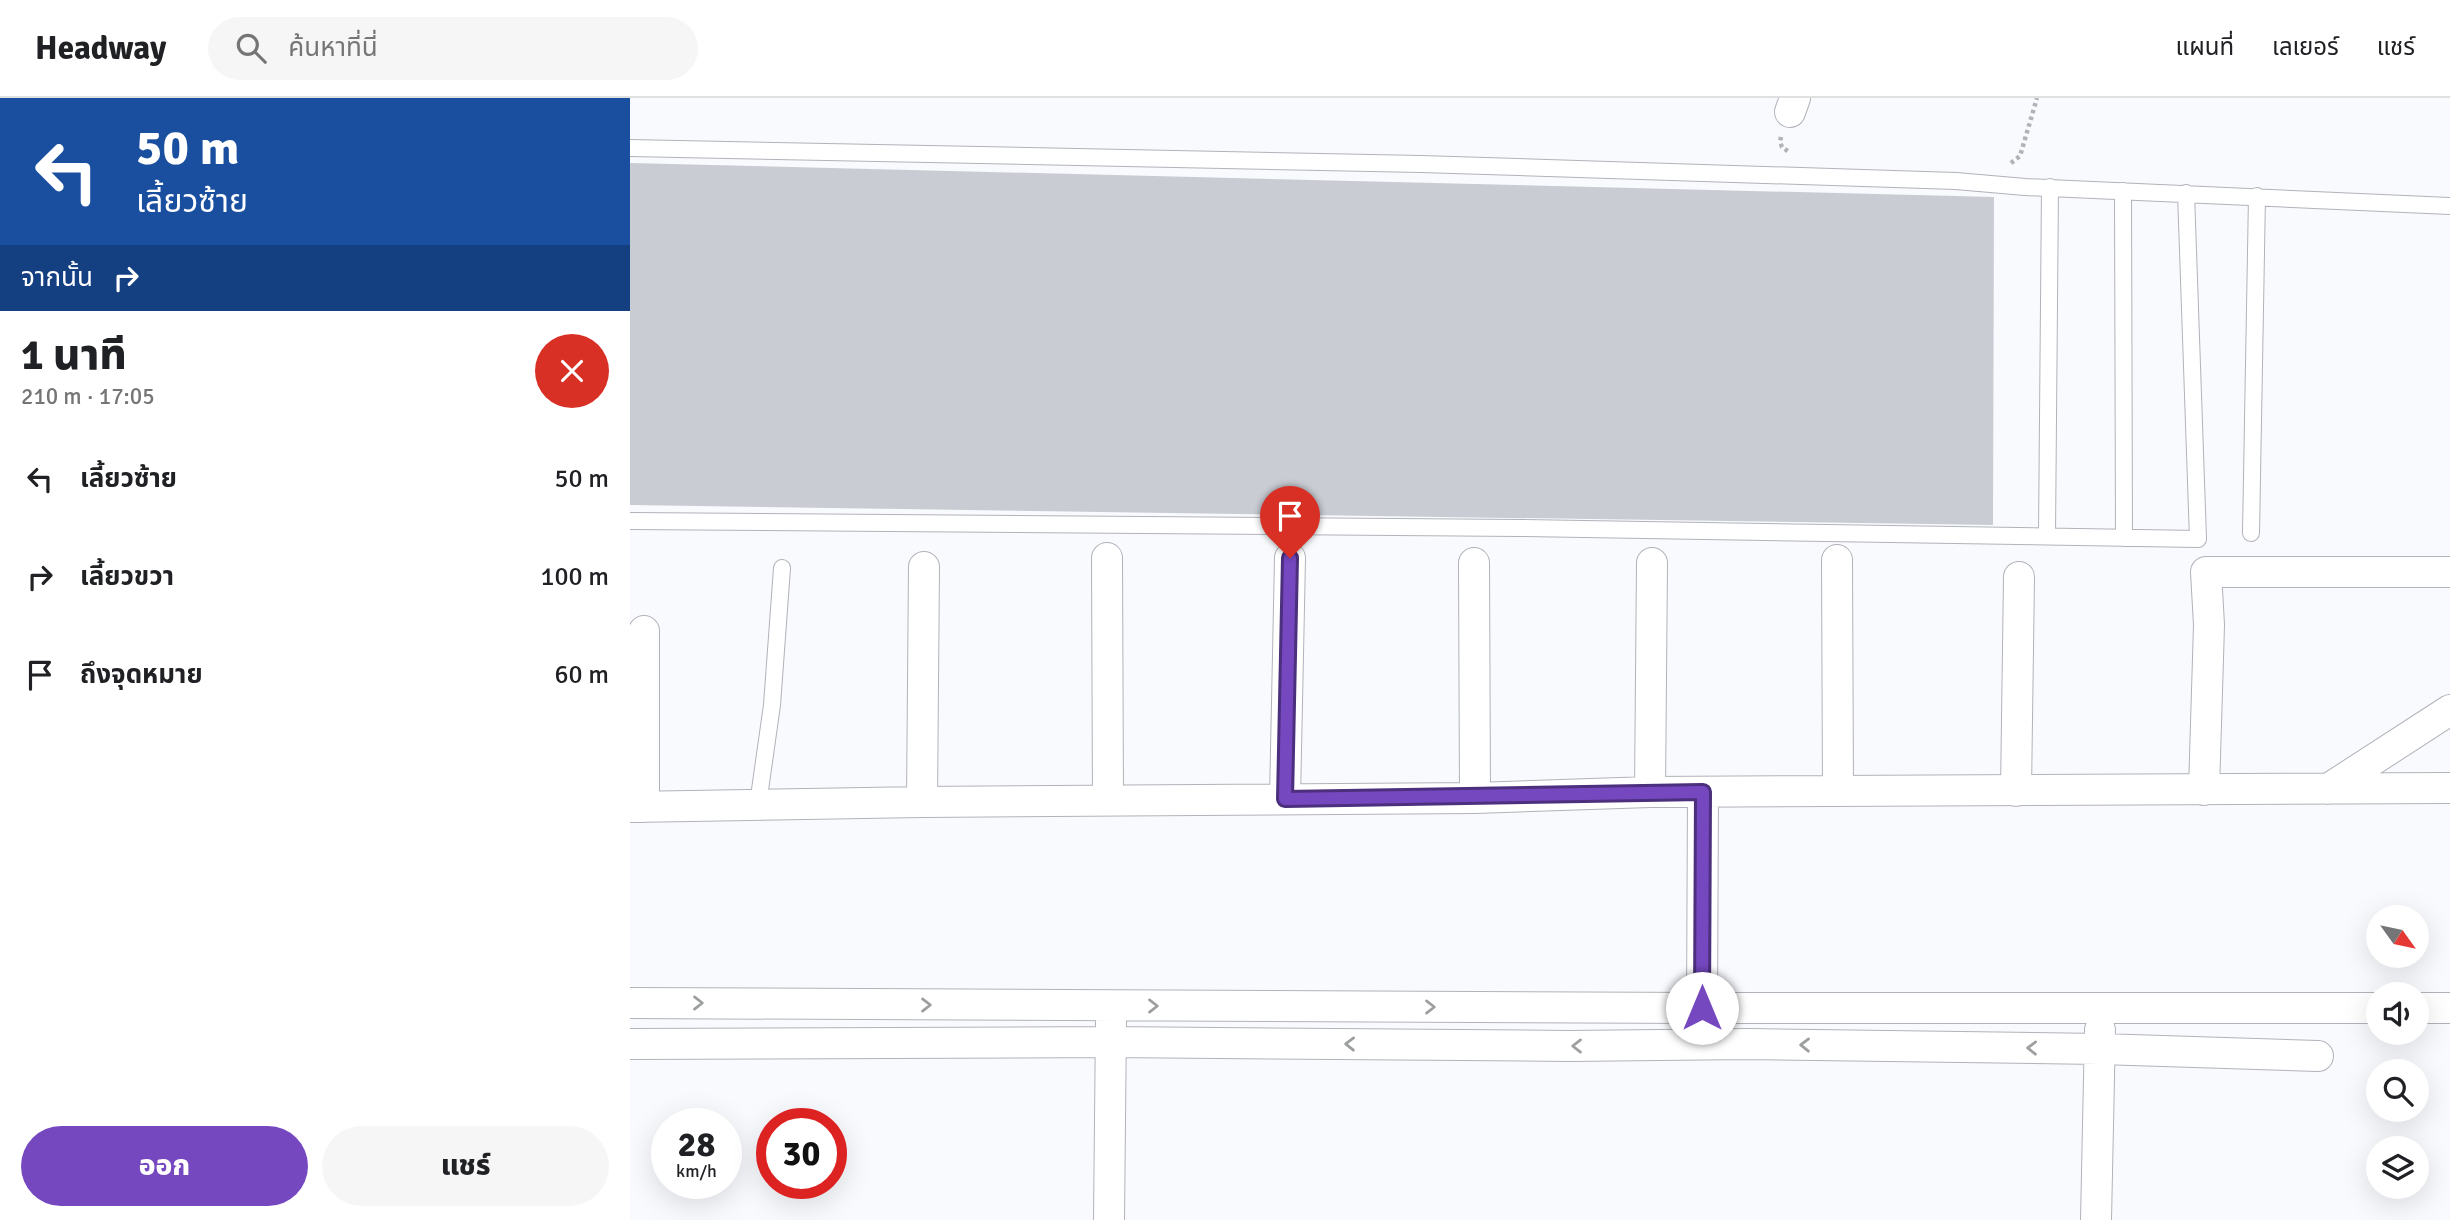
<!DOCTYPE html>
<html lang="th">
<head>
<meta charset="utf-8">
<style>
  body { margin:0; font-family:Signika,"Noto Sans Thai",sans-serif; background:#f6f6f6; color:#202124; height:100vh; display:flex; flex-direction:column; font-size:26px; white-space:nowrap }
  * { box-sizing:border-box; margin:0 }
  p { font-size:23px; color:#757577 }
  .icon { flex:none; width:38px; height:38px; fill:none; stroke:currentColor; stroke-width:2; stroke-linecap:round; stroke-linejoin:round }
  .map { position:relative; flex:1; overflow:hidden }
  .side { display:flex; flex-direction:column; background:#fff; width:630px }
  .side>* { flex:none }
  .hud { background:#1a4fa0; color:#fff; overflow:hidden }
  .needle { width:46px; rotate:123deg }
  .tools { position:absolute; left:1736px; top:807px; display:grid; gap:14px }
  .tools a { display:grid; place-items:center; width:63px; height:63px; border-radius:50%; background:#fff; box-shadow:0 7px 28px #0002; font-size:35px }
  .speed { position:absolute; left:21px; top:1010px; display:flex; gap:14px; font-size:35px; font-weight:700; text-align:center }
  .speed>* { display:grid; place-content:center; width:91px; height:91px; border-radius:50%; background:#fff; box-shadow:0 7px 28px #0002; line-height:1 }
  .speed small { font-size:18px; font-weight:400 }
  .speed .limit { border:10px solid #d22; background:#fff; color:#111 }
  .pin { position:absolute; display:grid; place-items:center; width:60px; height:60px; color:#fff; margin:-72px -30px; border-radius:50% 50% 50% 0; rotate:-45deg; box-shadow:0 0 7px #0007 }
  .pin .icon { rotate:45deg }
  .me { position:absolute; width:77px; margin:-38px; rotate:0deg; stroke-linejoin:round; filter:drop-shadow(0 0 5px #0008) }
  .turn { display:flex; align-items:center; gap:24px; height:147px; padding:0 21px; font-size:32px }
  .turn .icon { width:91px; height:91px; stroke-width:2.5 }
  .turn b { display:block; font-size:49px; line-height:60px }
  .then { display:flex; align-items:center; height:66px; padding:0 21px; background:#0003; gap:14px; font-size:26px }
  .round { display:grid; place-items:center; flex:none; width:74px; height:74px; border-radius:37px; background:#f6f6f6 }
  .headline { display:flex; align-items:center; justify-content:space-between; height:119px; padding:0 21px }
  h1 { font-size:42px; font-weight:800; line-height:52px }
  .action { display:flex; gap:14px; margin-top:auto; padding:14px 21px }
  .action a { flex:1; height:80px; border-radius:42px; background:#7548c0; color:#fff; font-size:28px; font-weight:800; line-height:80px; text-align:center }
  .action a+a { background:#f6f6f6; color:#202124 }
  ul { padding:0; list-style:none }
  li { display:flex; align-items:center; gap:21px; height:98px; padding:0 21px }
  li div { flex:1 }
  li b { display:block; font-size:26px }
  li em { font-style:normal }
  header { display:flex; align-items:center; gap:42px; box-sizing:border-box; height:98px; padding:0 35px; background:#fff; border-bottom:2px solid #e0e0e0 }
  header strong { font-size:33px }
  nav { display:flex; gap:38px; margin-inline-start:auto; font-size:24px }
  .search { width:490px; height:63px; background:#f6f6f6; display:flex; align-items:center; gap:18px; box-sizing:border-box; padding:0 24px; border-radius:38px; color:#757577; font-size:26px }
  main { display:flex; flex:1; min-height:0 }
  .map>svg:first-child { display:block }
  .building { fill:#c9ccd3 }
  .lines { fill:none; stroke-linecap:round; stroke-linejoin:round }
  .service-casing { stroke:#b1b3ba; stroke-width:18 }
  .minor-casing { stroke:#b1b3ba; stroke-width:32 }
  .path { stroke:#b0b2b5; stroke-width:4.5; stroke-dasharray:3.5 3.5; stroke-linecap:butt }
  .service { stroke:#fff; stroke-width:16 }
  .minor { stroke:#fff; stroke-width:30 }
  .oneway { stroke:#9d9e9f }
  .route-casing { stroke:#4c2f7d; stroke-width:18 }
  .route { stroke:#7548c0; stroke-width:12 }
</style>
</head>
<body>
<header>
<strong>Headway</strong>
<div class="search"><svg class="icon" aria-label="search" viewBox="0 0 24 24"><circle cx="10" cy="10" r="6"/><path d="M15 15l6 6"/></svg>ค้นหาที่นี่</div>
<nav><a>แผนที่</a><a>เลเยอร์</a><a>แชร์</a></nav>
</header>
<main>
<section class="side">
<div class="hud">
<div class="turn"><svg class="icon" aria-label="left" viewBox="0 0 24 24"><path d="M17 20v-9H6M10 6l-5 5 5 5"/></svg><div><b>50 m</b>เลี้ยวซ้าย</div></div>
<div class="then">จากนั้น<svg class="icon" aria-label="right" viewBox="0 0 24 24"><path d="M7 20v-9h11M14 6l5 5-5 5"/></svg></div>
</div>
<div class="headline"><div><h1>1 นาที</h1><p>210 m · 17:05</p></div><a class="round" style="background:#d93025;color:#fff"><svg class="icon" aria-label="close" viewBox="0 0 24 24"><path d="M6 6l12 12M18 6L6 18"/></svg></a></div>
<ul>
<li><svg class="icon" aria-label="left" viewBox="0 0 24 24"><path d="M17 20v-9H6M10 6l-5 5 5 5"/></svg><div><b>เลี้ยวซ้าย</b></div><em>50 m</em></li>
<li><svg class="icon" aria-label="right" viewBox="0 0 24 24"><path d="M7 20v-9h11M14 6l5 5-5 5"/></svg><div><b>เลี้ยวขวา</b></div><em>100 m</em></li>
<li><svg class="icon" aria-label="arrive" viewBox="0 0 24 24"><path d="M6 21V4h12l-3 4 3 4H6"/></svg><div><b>ถึงจุดหมาย</b></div><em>60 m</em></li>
</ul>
<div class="action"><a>ออก</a><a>แชร์</a></div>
</section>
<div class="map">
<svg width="1820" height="1122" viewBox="0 0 1820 1122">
  <rect width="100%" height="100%" fill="#f8fafe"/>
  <path class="building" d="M0,65l1364,34 -1,328 -1363,-20z"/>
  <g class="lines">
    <g class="service-casing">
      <path id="service" d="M0,50l791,16 535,17 69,6 425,19
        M1493,93l1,347
        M0,423l891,7 677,11 -12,-346
        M1621,435l6,-337
        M1417,437l3,-348
        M128,706l14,-99 10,-137"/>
    </g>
    <g class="minor-casing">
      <path id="minor" d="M1160,14l5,-14
        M477,460l1,242
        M1207,462l1,231
        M844,465l1,235
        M14,533v176
        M1698,691l122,-79
        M1574,692l5,-165 -3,-53h244
        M1386,693l3,-214
        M1020,694l2,-229
        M655,701l5,-241
        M292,704l2,-235
        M0,709l292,-5 553,-4 175,-6 800,-4
        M0,905l1072,5h676
        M1072,910l1,-216
        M1787,910h33
        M0,946l480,-2 460,4 178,-2 352,5 218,7
        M479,1122l2,-199
        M1466,1122l4,-190"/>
    </g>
    <path class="path" d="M1151,39l-1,5 2,5 7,5
      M1381,65l9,-7 17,-58"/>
    <use href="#service" class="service"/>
    <use href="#minor" class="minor"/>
  </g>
  <defs><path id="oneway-chevron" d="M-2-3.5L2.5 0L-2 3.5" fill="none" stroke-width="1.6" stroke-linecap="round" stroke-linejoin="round" transform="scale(1.75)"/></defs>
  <g class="oneway">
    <use href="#oneway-chevron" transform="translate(68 905)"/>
    <use href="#oneway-chevron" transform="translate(296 907)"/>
    <use href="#oneway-chevron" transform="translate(523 908)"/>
    <use href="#oneway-chevron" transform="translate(800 909)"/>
    <use href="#oneway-chevron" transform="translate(720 946) rotate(-179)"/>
    <use href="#oneway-chevron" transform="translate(1175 947) rotate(-179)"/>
    <use href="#oneway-chevron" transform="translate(947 948) rotate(180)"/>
    <use href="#oneway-chevron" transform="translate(1402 950) rotate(-179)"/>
  </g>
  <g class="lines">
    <g class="route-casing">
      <path id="route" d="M660,460l-5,241 418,-7 -1,216"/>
    </g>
    <use href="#route" class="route"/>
  </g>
</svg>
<div class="tools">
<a><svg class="needle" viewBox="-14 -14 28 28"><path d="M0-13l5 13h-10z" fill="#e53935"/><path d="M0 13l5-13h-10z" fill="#757577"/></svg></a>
<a><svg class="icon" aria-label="sound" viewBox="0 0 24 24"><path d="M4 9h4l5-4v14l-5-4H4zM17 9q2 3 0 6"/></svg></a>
<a><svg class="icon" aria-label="search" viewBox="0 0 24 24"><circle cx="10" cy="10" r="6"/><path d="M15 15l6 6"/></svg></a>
<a><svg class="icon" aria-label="layers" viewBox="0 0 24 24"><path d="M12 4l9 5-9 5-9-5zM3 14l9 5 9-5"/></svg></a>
</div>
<div class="speed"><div>28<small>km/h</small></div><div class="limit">30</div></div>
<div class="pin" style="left:660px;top:460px;background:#d93025"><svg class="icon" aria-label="arrive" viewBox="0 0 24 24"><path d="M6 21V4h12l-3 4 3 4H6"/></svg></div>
<svg class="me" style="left:1072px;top:910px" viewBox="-20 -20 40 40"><circle r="19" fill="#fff"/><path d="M0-13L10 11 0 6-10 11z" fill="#7548c0"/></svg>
</div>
</main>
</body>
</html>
